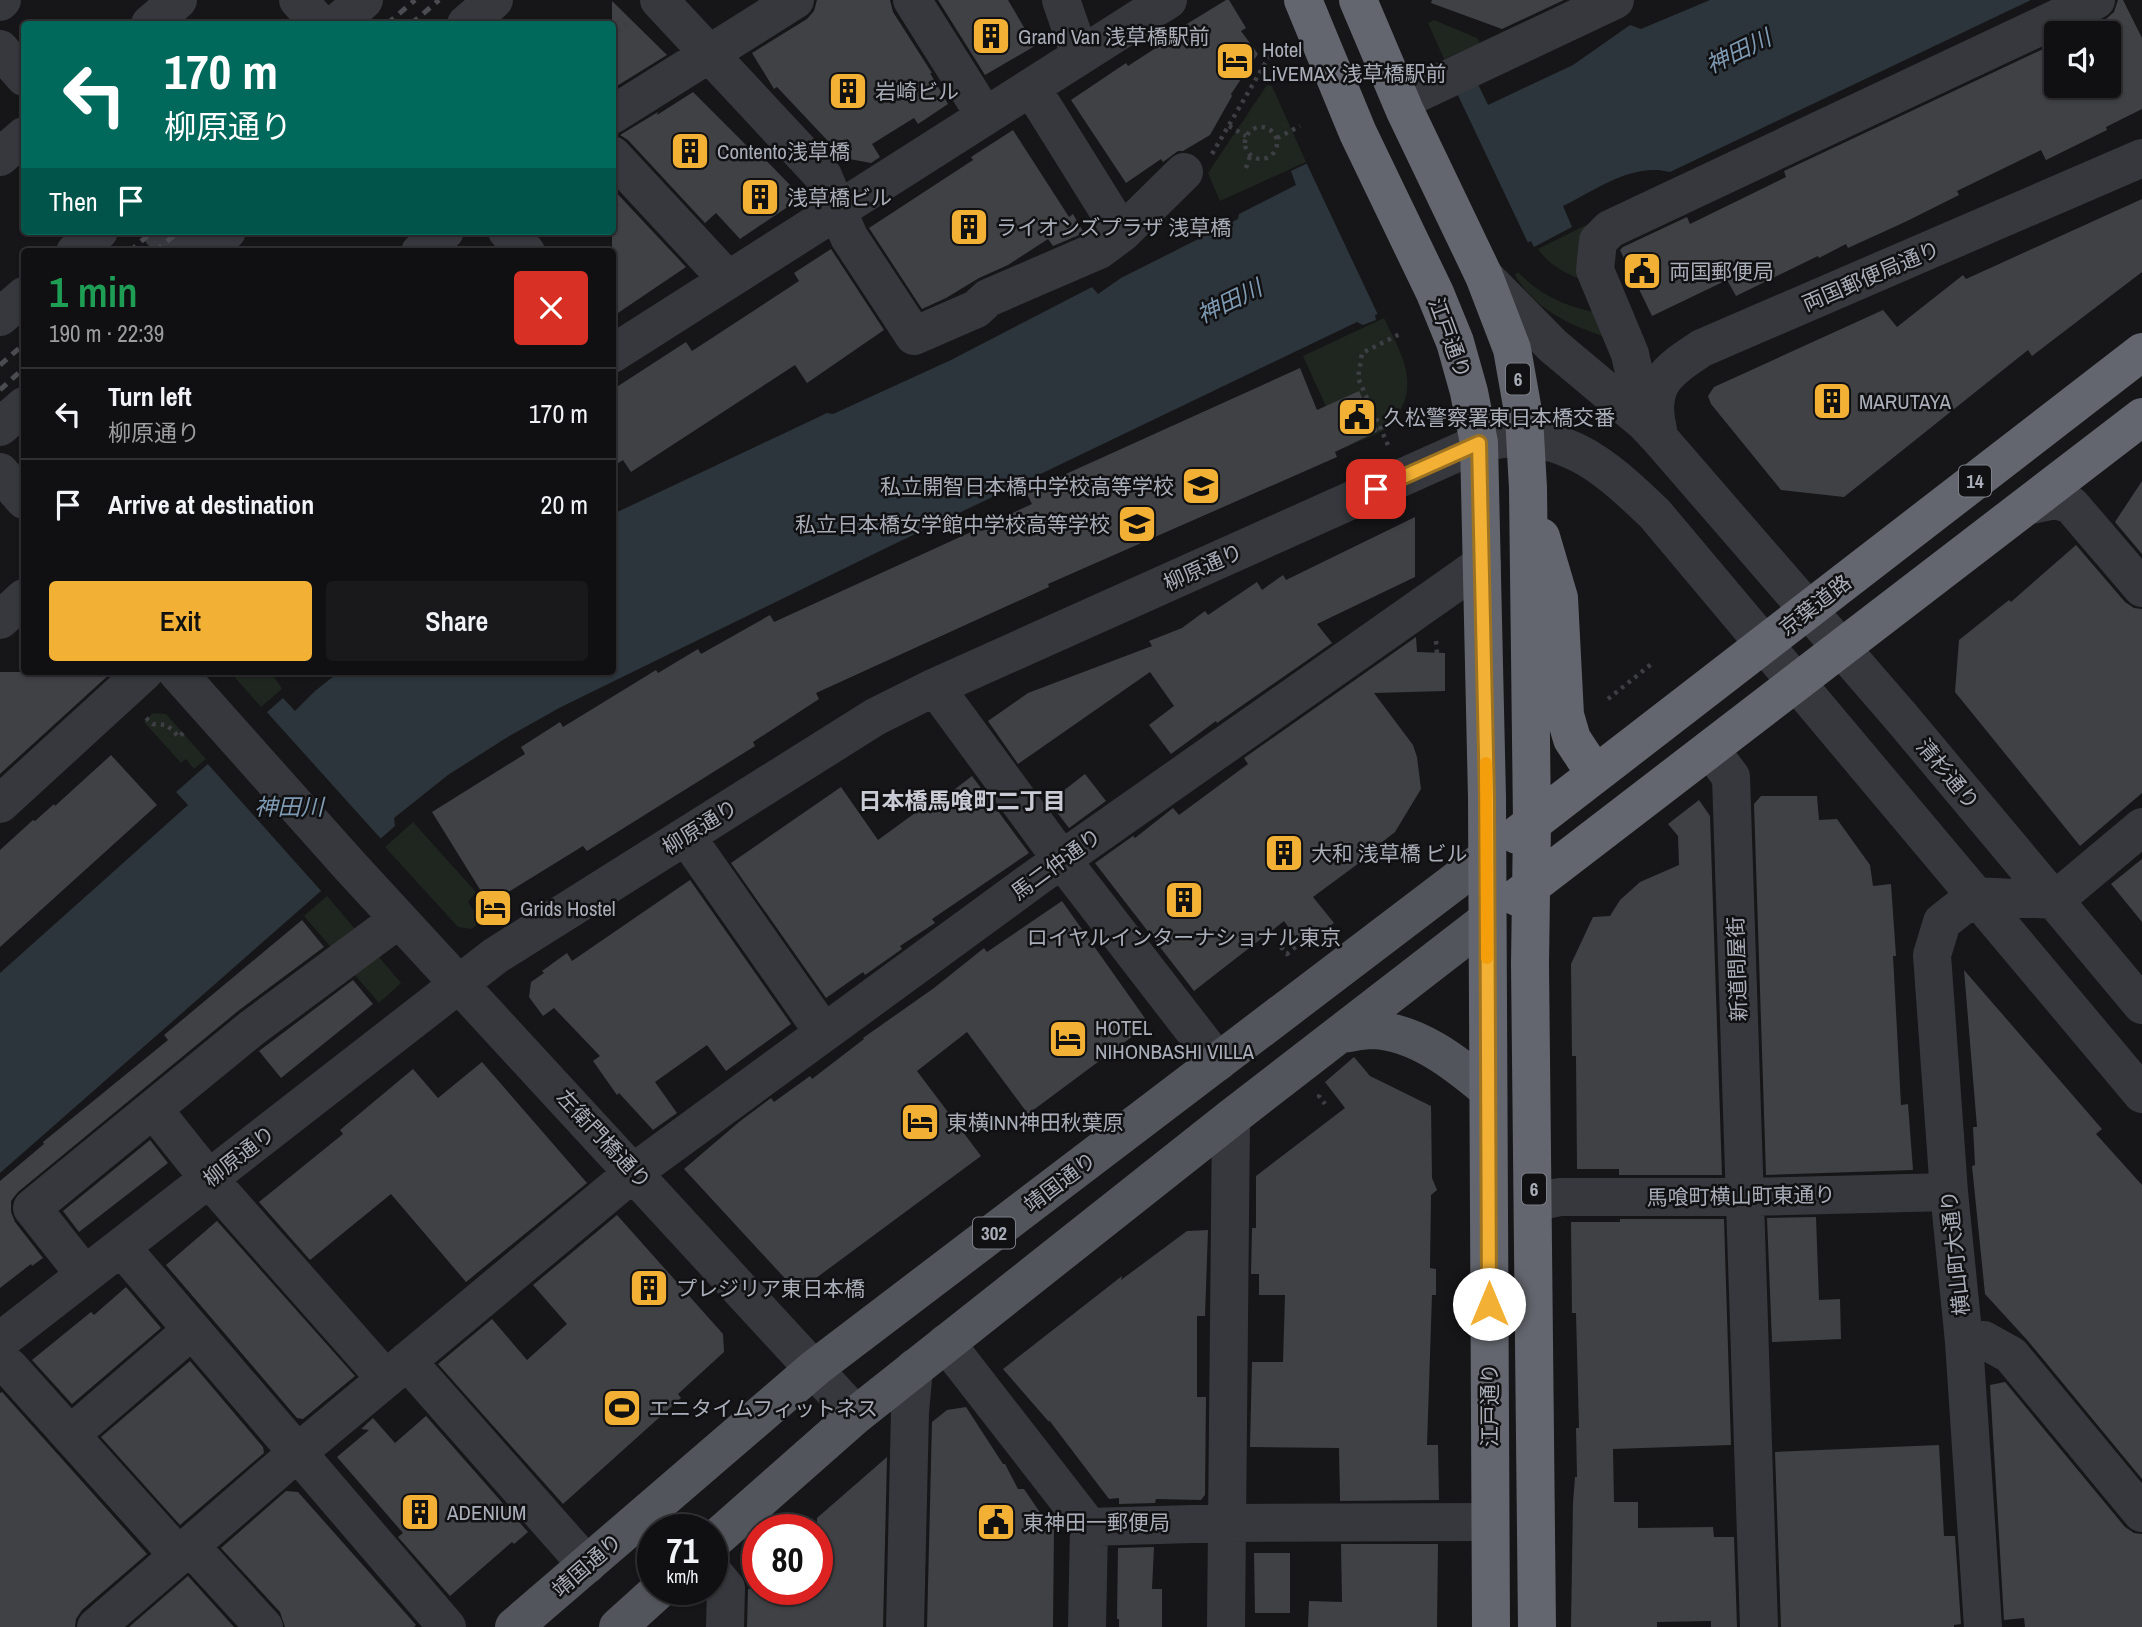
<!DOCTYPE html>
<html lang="en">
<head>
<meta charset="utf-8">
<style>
  body { margin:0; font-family:"Archivo Narrow","Noto Sans JP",sans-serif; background:#19191b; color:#f1f3f6; height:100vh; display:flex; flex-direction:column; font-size:26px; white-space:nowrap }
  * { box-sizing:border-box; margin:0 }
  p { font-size:23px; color:#9c9d9f }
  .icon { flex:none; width:38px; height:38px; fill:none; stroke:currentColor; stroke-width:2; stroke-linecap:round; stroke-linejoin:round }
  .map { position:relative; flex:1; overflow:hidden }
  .drawer { position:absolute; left:21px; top:248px; width:595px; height:427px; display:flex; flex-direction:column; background:#101012; border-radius:7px; box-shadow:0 2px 5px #0004,0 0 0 2px #303032 }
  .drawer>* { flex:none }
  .guide { position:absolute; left:21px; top:21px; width:595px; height:214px; border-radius:7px; box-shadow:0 2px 5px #0004,0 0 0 2px #303032; background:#00695c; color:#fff; overflow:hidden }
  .tools { position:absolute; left:2044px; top:21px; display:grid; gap:14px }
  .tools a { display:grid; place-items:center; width:77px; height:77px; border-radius:7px; background:#101012; box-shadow:0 2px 5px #0004,0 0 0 2px #303032; font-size:35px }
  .speed { position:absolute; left:637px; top:1514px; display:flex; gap:14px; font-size:35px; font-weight:700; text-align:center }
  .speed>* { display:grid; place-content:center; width:91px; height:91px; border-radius:50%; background:#101012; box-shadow:0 2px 5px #0004,0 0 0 2px #303032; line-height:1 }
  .speed small { font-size:18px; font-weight:400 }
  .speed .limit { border:10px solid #d22; background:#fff; color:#111 }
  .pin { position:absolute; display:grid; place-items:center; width:60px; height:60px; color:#fff; margin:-30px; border-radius:14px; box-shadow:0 4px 10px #0006 }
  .me { position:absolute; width:77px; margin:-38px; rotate:0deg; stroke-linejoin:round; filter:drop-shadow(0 0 5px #0008) }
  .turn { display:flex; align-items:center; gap:24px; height:147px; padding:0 28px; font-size:32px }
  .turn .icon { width:91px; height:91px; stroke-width:2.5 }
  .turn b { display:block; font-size:49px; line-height:60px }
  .then { display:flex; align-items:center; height:66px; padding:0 28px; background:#0003; gap:14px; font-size:26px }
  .round { display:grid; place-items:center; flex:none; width:74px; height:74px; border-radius:7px; background:#19191b }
  .overview { display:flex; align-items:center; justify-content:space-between; height:119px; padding:0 28px }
  h1 { font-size:42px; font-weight:600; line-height:52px; color:#1e9e55 }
  .action { display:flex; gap:14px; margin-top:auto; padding:14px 28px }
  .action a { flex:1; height:80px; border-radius:7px; background:#f2b134; color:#111; font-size:28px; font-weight:600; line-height:80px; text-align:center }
  .action a+a { background:#19191b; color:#f1f3f6 }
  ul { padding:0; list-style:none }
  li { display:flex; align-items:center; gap:21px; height:91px; padding:0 28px; border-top:2px solid #303032 }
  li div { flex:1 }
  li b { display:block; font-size:26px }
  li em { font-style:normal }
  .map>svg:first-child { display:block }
  .green { fill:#1e261f }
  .water { fill:#2c353c }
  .pier { fill:#161618 }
  .building { fill:#404145 }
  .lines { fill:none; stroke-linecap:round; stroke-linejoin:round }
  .path { stroke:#3d3f44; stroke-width:4.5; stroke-dasharray:3.5 5; stroke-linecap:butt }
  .minor { stroke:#37383d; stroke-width:38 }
  .major { stroke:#53555c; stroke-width:38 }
  .highway { stroke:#63666e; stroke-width:38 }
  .rail { stroke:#4a4c52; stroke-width:5; stroke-dasharray:9 7; stroke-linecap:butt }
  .route-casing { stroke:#9d7322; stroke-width:18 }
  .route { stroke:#f2b134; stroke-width:12 }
  .slow { stroke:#f59e0b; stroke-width:12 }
  .labels { text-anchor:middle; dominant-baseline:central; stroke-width:5; stroke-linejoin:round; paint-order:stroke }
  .shield { fill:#111113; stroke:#7b7e86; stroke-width:2 }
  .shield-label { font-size:19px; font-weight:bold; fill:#a8adb8 }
  .poi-label { font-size:21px; fill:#a8adb8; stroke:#111113; text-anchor:start }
  .street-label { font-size:21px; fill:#a8adb8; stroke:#111113 }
  .water-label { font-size:23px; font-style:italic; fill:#7f9bb3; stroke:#111113 }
  .neighbourhood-label { font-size:23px; font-weight:bold; fill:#c9ccd4; stroke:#111113 }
</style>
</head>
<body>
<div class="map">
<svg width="2142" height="1627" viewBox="0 0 2142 1627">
  <rect width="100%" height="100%" fill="#161618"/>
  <path class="green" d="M1434,20l43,18 3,5 -36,16 -16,-36z
    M1267,85l5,1 34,76 -86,39 -12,-28z
    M1586,225l2,8 -4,48c-19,-8 -34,-15 -46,-32z
    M1518,272c25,26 54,37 89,42l5,25c-40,-13 -75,-27 -97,-64z
    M1384,318c13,28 33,58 18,89 -4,8 -9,16 -16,22 -12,7 -28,12 -41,19l-42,-92z
    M230,672h41l11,17 -21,18z
    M153,713l13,1 40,45 -12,10 -8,-10 -5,4 -37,-41z
    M413,822l63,70 -8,10 13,20 -10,7 -13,-2 -73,-80z
    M327,896l74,87 -22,20 -75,-87z"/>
  <path class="water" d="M1710,0h321l-361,172c-37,-10 -75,18 -107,34l9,21 -38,20 -3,-6 -156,74 1,5 -13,5 -6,-3 -473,227 -323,158 -55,31 -58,37 -54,43 1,8 -395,347v-200l188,-168 -12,-13 107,-94 12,13 20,-20 24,-19h273l1,-158 214,-101 6,1 118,-54 141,-73 6,7 23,-16 117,-59 1,-5 57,-29 -5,-14 186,-89 11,23 85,-40 57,-40 11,4z"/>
  <path class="pier" d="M1455,89l74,156 -150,72 -74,-157z
    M265,710l117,130 -60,52 -116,-130z"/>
  <path class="building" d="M817,0h73l3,12 39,61h-2l18,31 -30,20 -4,-6 -42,26 8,13 -9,6 -27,-5 -67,-71 -3,2 -22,-36 55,-34 7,-8z
    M938,0h70l27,46 -50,29z
    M1226,0h3l17,28 -5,3 17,23 -27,40 1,2 -22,39 -27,16h-5l-15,11 -2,-3 -35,24 -55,-83 55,-37 2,3 51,-33 -2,-3z
    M1432,0h132l-62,29 -71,-26z
    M2118,0h5l19,38v71l-36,18 1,3 -61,30 -5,-10 -84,41 2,4 -54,27 -57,26 -2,-4 -27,14 -1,-2 -82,40 -9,-16 -75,36 -32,-66 3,-3 64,-30 3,7 96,-47 -2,-6 272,-128v43h53v-53h-32l29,-14 8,-7z
    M612,1l55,54 -55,34z
    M693,92l56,56 2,-3 43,44 -2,15 -52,35 -24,-26 -11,10 -77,-83 -8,-5 38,-23 -1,3z
    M1013,130l56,87 4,-3 11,19 -31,13 -5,-7 -40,26 -29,13 -33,20 -24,11 -53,-81 104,-68 -2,-3z
    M612,188l74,79 -74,50z
    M2142,199v73l-110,84 -4,-6 -184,147 -63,-7 -70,-86 -3,-8 6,-9 169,-77 14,17 66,-52 3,4z
    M831,249l53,81 -77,53 -12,-18 -164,107 -8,-12 -11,7v-77l74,-48 6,9 107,-70 -5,-8z
    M1300,368l17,42 42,-19 19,40 -43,21 2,5 -289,127 1,3 -233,106 3,6 -66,43 2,4 -168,105 -4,-5 -94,58 -57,-92 93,-58 -4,-7 39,-25 3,5 93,-57 2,3 40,-24 3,5 69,-39 4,7 258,-118 -6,-12z
    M2142,481v73l-27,-32z
    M1415,517v60l-98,47 15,19 -115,80 -1,-2 -45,33 -22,-29 25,-19 -24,-34 -132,92 -30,-43 40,-28 124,-47 -3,-5 33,-13 23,-17 3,4 49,-33 5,8 21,-15 3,5z
    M2076,545l49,57 9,6 8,1v184l-62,53 -125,-154 4,-52 50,-40 2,2z
    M1416,637l1,15 28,1v38l-71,2 39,52 4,12 4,32 -26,43 -37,29 1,2 -46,34 21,26 -31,24 -19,-26 -90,70 -99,-128 38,-27 2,2 38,-30 6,7 69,-51 -4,-6z
    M0,672h112l-112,102z
    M111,755l46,50 -157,142v-97l33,-30 2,1 19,-17 1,2z
    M1085,774l21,27 -37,27 -20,-26z
    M972,776l57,77 -97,66 3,4 -35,23 2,3 -37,26 -2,-3 -37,26 -95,-135 110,-76 37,53 48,-35 3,4z
    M1761,796h56l2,24 18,-1 33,46 3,21 18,-2 5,72h-3l8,149 7,-1 5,66 -147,5 -12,-371z
    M1699,800l11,16 12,359h-103v-6h-42l-1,-113h-4l-1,-92 22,-47 17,-1 10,-16 20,-18 39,-17 -1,-29 -10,-12z
    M2142,859v63l-31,-38z
    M690,880l101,144 -65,47 -19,-26 -52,37 22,31 -24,17 -34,-37 -2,2 -24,-34 7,-5 -46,-48 -11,8 -14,-19 2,-15 13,-9 -2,-2 25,-18 5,8z
    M1062,901l87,123 -121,90 -61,-82 -50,39 64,85 -173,128 -16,2 -108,-117 55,-47 32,-24 3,4 36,-26 2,3 52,-40 -1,-1 71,-50 50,-40 3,4z
    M302,920l22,27 -86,64 -220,181 -7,9v11l4,10 28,36 -11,8 -1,-2 -31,24v-107l44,-37 -1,-2 125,-102 -4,-5z
    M1964,970l138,159 -6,5 46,51v294l-114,-138 -43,-47 -13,-128 3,-1 -2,-38h4z
    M353,980l20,24 -92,74 -22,-27z
    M1354,1057l16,19 61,30 1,72 5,12 -6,5 -1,73 6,1v26h-4l-5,150h11l1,55 -99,1 -1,-53 -89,-1 2,-85h31l2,-67h-26v-21h-8l1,-46h4v-52l89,-68 -20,-26z
    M482,1062l105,121 -121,99 -75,-88 -81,66 -51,-58 84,-68 -3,-4 73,-61 25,29z
    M150,1140l18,23 -89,69 -16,-21z
    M617,1215l106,119 1,18 -46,42 3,4 -118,106 -125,-140 54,-45 35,41 40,-36 -34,-39z
    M1816,1217l3,83 21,-1 1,40 -69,3 -5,-124z
    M1620,1219h104l7,226 -118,4 1,53h24v26l75,-1 1,10h20l3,90h-26v-6l-54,1v5h-86l2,-124 2,-26h2l-1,-49h3l-3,-115h-4l-1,-91h49z
    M217,1221l138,155 -52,43 -6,-1 -131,-153z
    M1208,1230l-3,86h-8v81h9l-1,98 -4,5 -45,-1 -1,4 -36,1v-6l-10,1 -60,-79v2l-46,-53 119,-93 -1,4 66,-49z
    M126,1287l35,41 -89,76 -40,-44 59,-48 3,3z
    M190,1361l73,86 1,6 -84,72 -79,-88z
    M2005,1382l120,145 9,6 8,1v93h-117l-1,-9 -20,2 -14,-235z
    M2,1392l145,162 -65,56 -6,9 -1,8h-75v-234z
    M966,1407l37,57h2l13,25h6l19,28 -1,9h12l-1,101h-126l5,-205 15,-12z
    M426,1416l102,116 -14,12 -2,-2 -62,54 -52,-59 5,-4 -66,-76 32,-27 -8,-1 12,-11 22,25z
    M1939,1445l5,91h11l6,88 -7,1v2h-173l-6,-175z
    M887,1457l-4,170h-136l1,-38h69v-71z
    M286,1491l12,1 118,133 -2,2h-129l-5,-15 -59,-64z
    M1341,1544h97l-1,83h-129l1,-26 33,1z
    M1154,1547l-2,42h10v38h-43v-8h-2l1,-71z
    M1254,1553h36v60h-35z
    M188,1576l46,51h-105z"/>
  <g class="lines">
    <path class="path" d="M612,37l19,-17
      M1229,126l17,10
      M1245 143a16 16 0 1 1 32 0a16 16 0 1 1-32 0Z
      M1277,138l23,-12
      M1212,154l58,-99
      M1246,168l4,-12
      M1388,445l-30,-67 4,-25 40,-20
      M1436,641l1,12
      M1608,699l46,-37
      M146,718l7,6 14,1 12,12 5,-5
      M1281,947l6,7 13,-11
      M1320,1095l-1,1 6,8"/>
    <path class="minor" d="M298,0l22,24
      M659,0l164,176 26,61 65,99 62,-27 12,-11 111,-48 23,-17 62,-61
      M912,0l73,116
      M1061,0l19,55
      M0,2l2,-2
      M150,24l28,-24
      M336,24l28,-24
      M466,24l28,-24
      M0,49l24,28
      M1031,87l91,146
      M1401,101l214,-101
      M612,115l183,-115
      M612,155l116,125
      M0,157l24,-21
      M161,231l18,21
      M507,231l19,21
      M75,252l24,-21
      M203,252l24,-21
      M420,252l25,-21
      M1484,276l69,70 92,77 15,16 241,278 241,288
      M0,317l24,-21
      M612,354l556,-354
      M1645,423l-15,-69 -35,-84 3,-29 12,-12 17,-8 469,-221
      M0,427l24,-21
      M1658,430c-11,-46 9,-59 44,-82l440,-190
      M0,472l24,28
      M2027,506l29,-6 15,5 71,83
      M0,620l24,-22
      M177,672l173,194 506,549
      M935,687l127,173 156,202
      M1710,749l21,28 28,850
      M0,804l144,-132
      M686,836l138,197
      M1975,896l-33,26 -10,33 17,237 15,150 19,285
      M1975,896l80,4 87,-73
      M153,1109l56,70 177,200
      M1534,1202l26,-5h185l204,-5
      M121,1247l326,380
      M85,1275l-53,-67 220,-180 147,-109
      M0,1341l495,-385 380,-239 60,-30 544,-244c15,-2 33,-7 48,-5 56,6 89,39 128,76l487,580
      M1964,1342l20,-2 27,15 131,158
      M946,1343l143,184 -2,100
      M407,1361l180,204
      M9,1367l170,189
      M70,1435l122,-105
      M1089,1527l139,-4 262,-1
      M190,1546l74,81
      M712,1571l14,17 -1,39
      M96,1627l201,-174 337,-281 403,-295 445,-313
      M905,1627l5,-215 4,-44
      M1226,1627l5,-509"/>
    <path class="major" d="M1341,1034c10,-1 22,-4 32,-4 44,2 83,33 115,60
      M712,1542l144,-127 375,-297 256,-198
      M514,1627l301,-259 672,-511
      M618,1627l42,-38"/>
    <path class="highway" d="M1303,0l55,133 77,160 20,49 14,50 10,51 8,355 4,829
      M1358,0l47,111 79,165 28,73 12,68 4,71 4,335 -2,141 7,663
      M1541,537l18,61 6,117 7,24 23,35
      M1517,835l625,-483
      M1517,897l625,-480"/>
    <path class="rail" d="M387,24l28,-24
      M411,24l28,-24
      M129,252l24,-21
      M155,252l24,-21
      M0,365l24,-21
      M0,390l24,-22"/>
  </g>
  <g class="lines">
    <g class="route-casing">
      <path id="route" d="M1376,489l103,-46 8,355 2,506"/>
    </g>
    <use href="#route" class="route"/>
    <path class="slow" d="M1486,763l1,195"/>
  </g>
  <defs>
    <g id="building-square" transform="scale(2.0125)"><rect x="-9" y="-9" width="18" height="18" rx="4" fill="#f2b134" stroke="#111113"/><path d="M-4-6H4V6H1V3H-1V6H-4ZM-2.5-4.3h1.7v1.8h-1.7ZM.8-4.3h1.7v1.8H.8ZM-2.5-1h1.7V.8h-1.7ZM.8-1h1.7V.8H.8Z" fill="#111"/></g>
    <g id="hotel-square" transform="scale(2.0125)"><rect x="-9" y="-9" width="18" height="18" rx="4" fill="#f2b134" stroke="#111113"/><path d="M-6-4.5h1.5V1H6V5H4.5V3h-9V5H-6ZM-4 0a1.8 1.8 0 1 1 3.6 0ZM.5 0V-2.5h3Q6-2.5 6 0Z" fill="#111"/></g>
    <g id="civic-square" transform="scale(2.0125)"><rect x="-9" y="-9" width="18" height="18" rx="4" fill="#f2b134" stroke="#111113"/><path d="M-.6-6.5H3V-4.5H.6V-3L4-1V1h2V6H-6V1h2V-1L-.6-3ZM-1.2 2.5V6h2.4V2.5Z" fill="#111"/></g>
    <g id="school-square" transform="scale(2.0125)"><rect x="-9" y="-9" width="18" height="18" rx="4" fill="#f2b134" stroke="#111113"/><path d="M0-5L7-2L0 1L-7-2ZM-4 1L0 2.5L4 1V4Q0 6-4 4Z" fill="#111"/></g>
    <g id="stadium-square" transform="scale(2.0125)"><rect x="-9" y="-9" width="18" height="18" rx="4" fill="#f2b134" stroke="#111113"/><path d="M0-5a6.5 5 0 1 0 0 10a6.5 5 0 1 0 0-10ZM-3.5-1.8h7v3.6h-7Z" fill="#111"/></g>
  </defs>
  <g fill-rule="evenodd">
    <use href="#building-square" x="991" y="36"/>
    <use href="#hotel-square" x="1235" y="61"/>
    <use href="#building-square" x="848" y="91"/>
    <use href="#building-square" x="690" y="151"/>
    <use href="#building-square" x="760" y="197"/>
    <use href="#building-square" x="969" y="227"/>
    <use href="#civic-square" x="1642" y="271"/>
    <use href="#building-square" x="1832" y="401"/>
    <use href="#civic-square" x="1357" y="417"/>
    <use href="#school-square" x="1201" y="486"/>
    <use href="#school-square" x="1137" y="524"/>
    <use href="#building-square" x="1284" y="853"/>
    <use href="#building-square" x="1184" y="900"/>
    <use href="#hotel-square" x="493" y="908"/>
    <use href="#hotel-square" x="1068" y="1039"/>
    <use href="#hotel-square" x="920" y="1122"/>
    <use href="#building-square" x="649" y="1288"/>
    <use href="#stadium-square" x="622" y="1408"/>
    <use href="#building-square" x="420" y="1512"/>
    <use href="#civic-square" x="996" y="1522"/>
  </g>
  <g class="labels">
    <g class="shield">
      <rect x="1506" y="363.5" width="24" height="31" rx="5"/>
      <rect x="1959" y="465.5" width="32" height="31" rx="5"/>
      <rect x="1522" y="1173.5" width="24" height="31" rx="5"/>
      <rect x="973" y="1217.5" width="42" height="31" rx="5"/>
    </g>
    <g class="shield-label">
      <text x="1518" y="379">6</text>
      <text x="1975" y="481">14</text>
      <text x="1534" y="1189">6</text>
      <text x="994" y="1233">302</text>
    </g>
    <g class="poi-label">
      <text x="1018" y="36">Grand Van 浅草橋駅前</text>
      <text x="1262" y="49">Hotel<tspan x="1262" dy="24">LiVEMAX 浅草橋駅前</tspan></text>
      <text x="875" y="91">岩崎ビル</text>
      <text x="717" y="151">Contento浅草橋</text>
      <text x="787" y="197">浅草橋ビル</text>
      <text x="996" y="227">ライオンズプラザ 浅草橋</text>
      <text x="1669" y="271">両国郵便局</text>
      <text x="1859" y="401">MARUTAYA</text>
      <text x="1384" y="417">久松警察署東日本橋交番</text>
      <text x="1174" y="486" text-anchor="end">私立開智日本橋中学校高等学校</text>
      <text x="1110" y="524" text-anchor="end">私立日本橋女学館中学校高等学校</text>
      <text x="1311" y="853">大和 浅草橋 ビル</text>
      <text x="520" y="908">Grids Hostel</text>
      <text x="1184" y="937" text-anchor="middle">ロイヤルインターナショナル東京</text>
      <text x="1095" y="1027">HOTEL<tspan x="1095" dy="24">NIHONBASHI VILLA</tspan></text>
      <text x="947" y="1122">東横INN神田秋葉原</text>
      <text x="676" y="1288">プレジリア東日本橋</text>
      <text x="649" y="1408">エニタイムフィットネス</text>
      <text x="447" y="1512">ADENIUM</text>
      <text x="1023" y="1522">東神田一郵便局</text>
    </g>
    <g class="street-label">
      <text transform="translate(1871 276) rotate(-23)">両国郵便局通り</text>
      <text transform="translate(1450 338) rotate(70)">江戸通り</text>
      <text transform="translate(1203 567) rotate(-24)">柳原通り</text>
      <text transform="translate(1815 605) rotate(-38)">京葉道路</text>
      <text transform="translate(1948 774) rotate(50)">清杉通り</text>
      <text transform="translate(700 827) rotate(-32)">柳原通り</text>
      <text transform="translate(1056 864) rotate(-36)">馬二仲通り</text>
      <text transform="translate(1737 969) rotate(-92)">新道問屋街</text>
      <text transform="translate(604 1139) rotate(47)">左衛門橋通り</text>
      <text transform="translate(239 1156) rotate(-38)">柳原通り</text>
      <text transform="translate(1060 1182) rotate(-37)">靖国通り</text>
      <text transform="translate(1741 1196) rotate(-1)">馬喰町横山町東通り</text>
      <text transform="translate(1955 1253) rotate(-96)">横山町大通り</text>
      <text transform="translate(1489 1405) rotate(-90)">江戸通り</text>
      <text transform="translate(587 1565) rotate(-41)">靖国通り</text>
    </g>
    <g class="water-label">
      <text transform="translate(1738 51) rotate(-26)">神田川</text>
      <text transform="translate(1229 301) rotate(-26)">神田川</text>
      <text x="289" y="806">神田川</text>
    </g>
    <g class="neighbourhood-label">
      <text x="962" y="800">日本橋馬喰町二丁目</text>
    </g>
  </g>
</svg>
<div class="tools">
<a><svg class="icon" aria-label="sound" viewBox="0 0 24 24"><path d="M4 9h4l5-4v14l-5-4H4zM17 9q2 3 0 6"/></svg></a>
</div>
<div class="speed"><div>71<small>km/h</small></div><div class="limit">80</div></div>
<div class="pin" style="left:1376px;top:489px;background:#d93025"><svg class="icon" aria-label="arrive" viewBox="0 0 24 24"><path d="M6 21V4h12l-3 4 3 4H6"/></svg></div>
<svg class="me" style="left:1489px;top:1304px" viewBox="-20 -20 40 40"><circle r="19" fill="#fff"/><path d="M0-13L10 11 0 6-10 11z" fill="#f2b134"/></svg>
<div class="guide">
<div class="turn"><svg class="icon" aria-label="left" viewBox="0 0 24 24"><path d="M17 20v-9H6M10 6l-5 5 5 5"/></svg><div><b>170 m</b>柳原通り</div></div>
<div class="then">Then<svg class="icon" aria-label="arrive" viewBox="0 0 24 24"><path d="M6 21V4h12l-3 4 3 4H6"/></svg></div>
</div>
<section class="drawer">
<div class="overview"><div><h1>1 min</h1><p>190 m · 22:39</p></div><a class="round" style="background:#d93025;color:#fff"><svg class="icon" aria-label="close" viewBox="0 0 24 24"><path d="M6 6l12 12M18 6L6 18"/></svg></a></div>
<ul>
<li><svg class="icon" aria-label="left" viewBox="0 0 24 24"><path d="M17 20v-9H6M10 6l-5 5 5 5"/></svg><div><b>Turn left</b><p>柳原通り</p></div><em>170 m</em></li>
<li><svg class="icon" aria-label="arrive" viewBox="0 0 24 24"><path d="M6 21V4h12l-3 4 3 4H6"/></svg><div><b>Arrive at destination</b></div><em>20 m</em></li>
</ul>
<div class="action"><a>Exit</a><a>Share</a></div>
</section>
</div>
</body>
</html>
